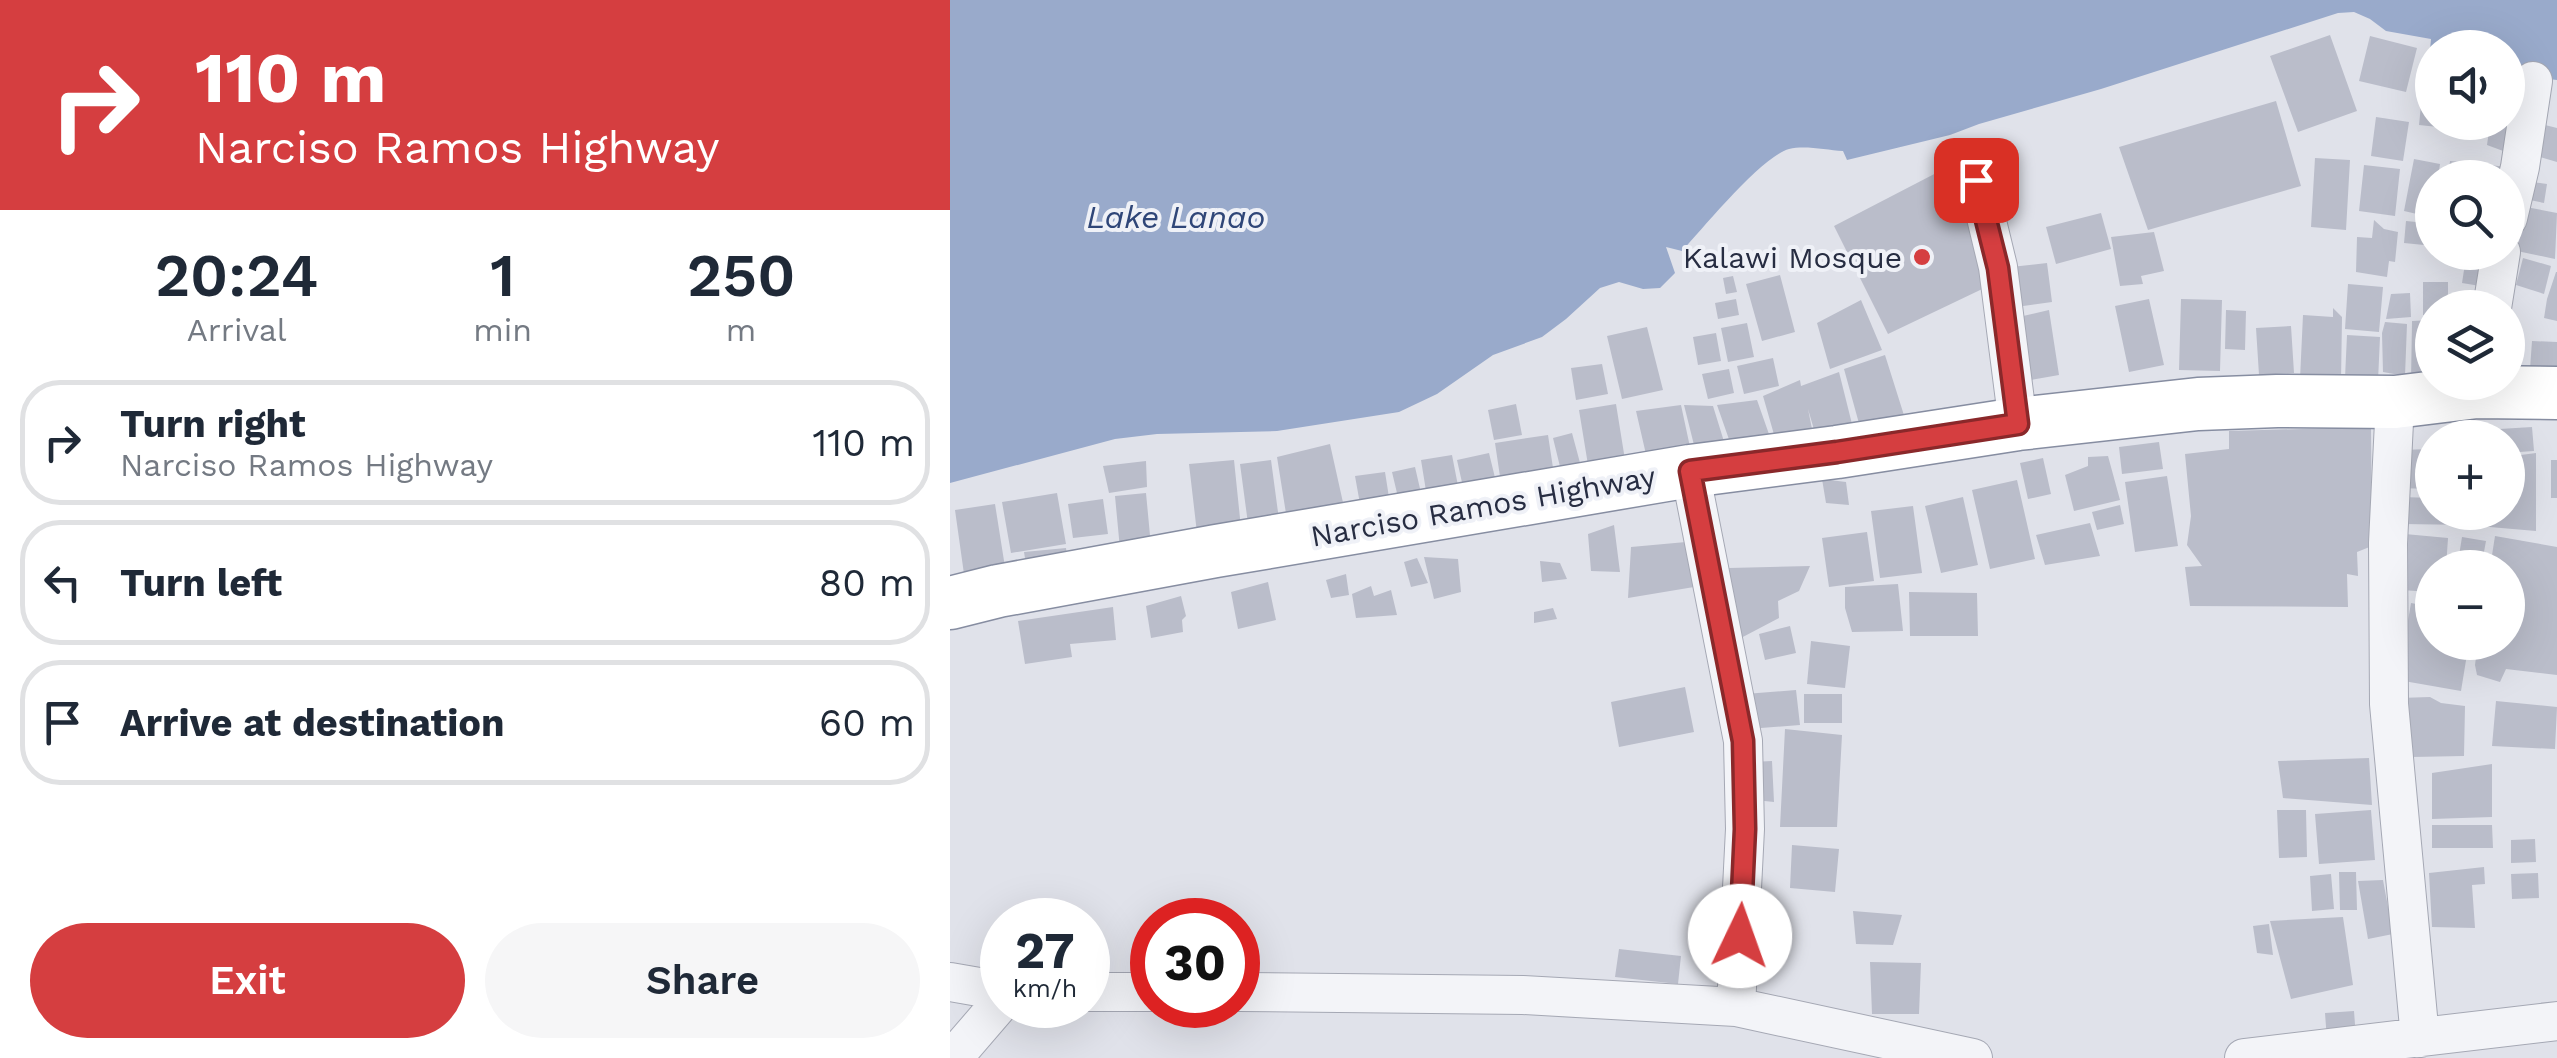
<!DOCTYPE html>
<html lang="en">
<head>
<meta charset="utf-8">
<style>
  body { margin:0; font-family:"Work Sans",sans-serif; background:#f6f6f7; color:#1f2937; height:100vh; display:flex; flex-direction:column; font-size:38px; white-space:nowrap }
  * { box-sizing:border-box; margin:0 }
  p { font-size:32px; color:#747a83 }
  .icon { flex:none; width:55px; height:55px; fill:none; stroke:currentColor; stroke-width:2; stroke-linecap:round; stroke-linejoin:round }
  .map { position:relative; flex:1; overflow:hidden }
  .details { display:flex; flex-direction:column; background:#fff; width:950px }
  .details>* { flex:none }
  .top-card { background:#d53e40; color:#fff; overflow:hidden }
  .controls { position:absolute; left:1465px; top:30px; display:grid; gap:20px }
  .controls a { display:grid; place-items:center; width:110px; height:110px; border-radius:50%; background:#fff; box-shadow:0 10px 40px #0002; font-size:50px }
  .speed { position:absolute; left:30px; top:898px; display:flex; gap:20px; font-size:50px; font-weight:700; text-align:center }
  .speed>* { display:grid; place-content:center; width:130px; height:130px; border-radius:50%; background:#fff; box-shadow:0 10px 40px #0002; line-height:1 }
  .speed small { font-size:25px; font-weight:400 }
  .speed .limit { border:15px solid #d22; background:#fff; color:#111 }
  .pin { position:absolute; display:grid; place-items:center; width:85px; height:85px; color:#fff; margin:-42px; border-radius:20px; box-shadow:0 5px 15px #0006 }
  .me { position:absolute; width:110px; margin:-55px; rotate:3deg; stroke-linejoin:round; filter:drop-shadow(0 0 8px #0008) }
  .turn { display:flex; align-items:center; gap:35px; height:210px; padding:0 30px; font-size:45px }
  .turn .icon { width:130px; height:130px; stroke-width:2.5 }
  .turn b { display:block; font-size:70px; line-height:85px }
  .eta { display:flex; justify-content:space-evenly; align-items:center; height:170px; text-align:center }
  .eta b { font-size:60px; font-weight:600; line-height:70px }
  .button { display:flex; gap:20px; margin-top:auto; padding:20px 30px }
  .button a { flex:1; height:115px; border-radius:60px; background:#d53e40; color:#fff; font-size:40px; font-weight:600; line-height:115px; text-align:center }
  .button a+a { background:#f6f6f7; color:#1f2937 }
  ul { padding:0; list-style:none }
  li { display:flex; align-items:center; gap:30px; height:125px; margin:0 20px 15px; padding:0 10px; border:5px solid #e0e1e3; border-radius:40px }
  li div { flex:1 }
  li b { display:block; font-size:38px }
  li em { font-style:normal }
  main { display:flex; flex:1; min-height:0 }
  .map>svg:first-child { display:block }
  .water { fill:#99aacb }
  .building { fill:#babdca }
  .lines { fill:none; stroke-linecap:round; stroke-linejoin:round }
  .minor-casing { stroke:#a5a8b4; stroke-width:40 }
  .highway-casing { stroke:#868da1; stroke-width:55 }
  .minor { stroke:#f3f4f8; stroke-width:38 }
  .highway { stroke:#fff; stroke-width:52 }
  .route-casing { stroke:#8a282a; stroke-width:25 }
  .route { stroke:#d53e40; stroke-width:18 }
  .poi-dot { fill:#d53e40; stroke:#eff1f7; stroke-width:4 }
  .labels { text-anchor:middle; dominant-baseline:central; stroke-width:8; stroke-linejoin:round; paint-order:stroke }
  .poi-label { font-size:30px; fill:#272d42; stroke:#eff1f7; text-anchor:end }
  .street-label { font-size:30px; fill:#272d42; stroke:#eff1f7 }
  .water-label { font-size:32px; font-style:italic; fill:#2f4678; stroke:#eff1f7 }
</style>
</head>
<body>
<main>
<section class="details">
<div class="top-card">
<div class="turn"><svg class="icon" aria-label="right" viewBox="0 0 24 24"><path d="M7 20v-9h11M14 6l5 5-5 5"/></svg><div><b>110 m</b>Narciso Ramos Highway</div></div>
</div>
<div class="eta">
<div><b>20:24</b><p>Arrival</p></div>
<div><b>1</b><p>min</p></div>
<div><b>250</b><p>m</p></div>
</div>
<ul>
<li><svg class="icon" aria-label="right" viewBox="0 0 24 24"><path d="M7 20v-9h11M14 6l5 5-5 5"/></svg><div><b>Turn right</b><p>Narciso Ramos Highway</p></div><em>110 m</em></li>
<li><svg class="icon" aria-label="left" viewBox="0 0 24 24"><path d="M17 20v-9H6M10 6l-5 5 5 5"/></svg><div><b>Turn left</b></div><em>80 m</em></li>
<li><svg class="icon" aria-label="arrive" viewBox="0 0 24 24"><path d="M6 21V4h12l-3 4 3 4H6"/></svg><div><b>Arrive at destination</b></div><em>60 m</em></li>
</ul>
<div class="button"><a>Exit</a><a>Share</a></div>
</section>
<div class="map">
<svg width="1607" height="1058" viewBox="0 0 1607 1058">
  <rect width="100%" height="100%" fill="#e0e2ea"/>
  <path class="water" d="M0,0h1607v80l-49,-6v-26h-76v14l-3,-1 2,-22 -45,-8 -16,-12 -16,-7 -16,1 -237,76 -122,35 -29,11 -103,25 -4,-9c-17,-1 -38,-6 -54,-2 -27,7 -86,79 -107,102l-16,-4 9,26 -15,15 -17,1 -24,-7 -19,6 -34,31 -24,18 -49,18 -56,39 -38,18 -122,19 -120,3 -42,5 -165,44z"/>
  <path class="building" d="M1380,35l27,76 -59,21 -28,-76z
    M1420,36l47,12 -11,44 -47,-11z
    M1477,66l5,2v23l-11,-3z
    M1472,95l10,1v26h26l-1,7 -38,-4z
    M1326,101l25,85 -153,44 -29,-83z
    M1426,117l33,5 -6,39 -32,-5z
    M1540,124l28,4 -4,27 -27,-10z
    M1591,124l16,4v34l-24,-7z
    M1026,138l7,23 -32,10 -8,-23z
    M1365,158l35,2 -4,70 -35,-3z
    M1464,159l26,5 -2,14h-6l-2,39 -26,-6z
    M1500,161l58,6 -1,11h-59z
    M1414,165l36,4 -5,47 -36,-5z
    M992,170l57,111 -111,53 -54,-108z
    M1582,182l15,2 -3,19 -14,-3z
    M1576,207l31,6 -2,46 -38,-8z
    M1151,213l10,36 -55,15 -10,-37z
    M1424,220l10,9 14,3 -3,30 -6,-1 -2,16 -31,-5 1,-35 15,1z
    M1456,221l21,2 -3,22 -20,-2z
    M1204,232l10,39 -23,5 2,8 -23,2 -9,-49z
    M1516,257l19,3 -5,26 -18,-3z
    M1573,258l28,8 -7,28 -28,-9z
    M1097,263l5,39 -36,5 -5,-40z
    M1606,272h1v49l-13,-3 3,-19z
    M830,275l15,57 -33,9 -16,-57z
    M783,276l4,16 -11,2 -3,-16z
    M1473,282h25v26h-16v7h-9z
    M1398,284l35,3 -4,45 -34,-3z
    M1460,293l1,24 -25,2 5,-25z
    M786,299l3,16 -21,4 -3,-16z
    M1199,299l15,66 -35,7 -14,-66z
    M1231,299l41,1 -2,71 -41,-1z
    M911,300l21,50 -52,19 -13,-46z
    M1383,308l9,9 -1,65 -41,-3 3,-64 30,2z
    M1099,310l10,65 -40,7 -9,-63z
    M1276,310l20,1 -1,39 -20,-1z
    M1482,320v63l-21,-1 1,-61z
    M1435,322l22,2 -2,52 -22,-4 -1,-39z
    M797,323l7,34 -26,5 -7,-34z
    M1341,326l3,47 -35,2 -3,-47z
    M697,327l16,63 -41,9 -15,-63z
    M766,333l5,28 -23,4 -5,-28z
    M1397,335l33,2 -2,44 -33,-3z
    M1582,341l25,1v45l-28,-4z
    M935,355l23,73 -45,10 -19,-69z
    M823,358l6,28 -35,8 -7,-28z
    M652,364l6,30 -32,6 -5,-32z
    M779,369l5,24 -26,6 -6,-25z
    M889,372l13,52 -37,9 -7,-24 5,25 -38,4 -12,-42 37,-16 1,6z
    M807,400l13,37 -38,11 -15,-43z
    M566,404l6,31 -28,5 -6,-30z
    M666,404l10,62 -37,5 -10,-61z
    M731,405l9,42 -42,16 -12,-52z
    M734,405l29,1 13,42 -31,1z
    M1421,427l1,119 -15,6 1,24 -11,-2 1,33 -158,-1 -5,-39 17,-1 -15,-21 4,-29 -6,-62 44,-5v-18z
    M1582,427l2,24 -15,1 -3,8h-8v-22h-25v-8z
    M622,433l11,41 -20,5 -10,-41z
    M598,435l7,46 -53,9 -7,-47z
    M1209,442l4,27 -41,5 -3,-27z
    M380,444l16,72 -58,10 -11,-69z
    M1482,449v40l-35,-1 2,-38z
    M539,453l9,37 -33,6 -8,-36z
    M1586,453v78l-58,-5 1,-14h29v-48l10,-1 3,-8z
    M502,455l7,36 -32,6 -6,-37z
    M1158,456l12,44 -46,11 -9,-36 23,-9v-9z
    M1093,458l8,36 -23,5 -8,-36z
    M284,460l7,68 -44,5 -8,-69z
    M321,460l9,67 -31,4 -9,-67z
    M1601,460h6v38h-6z
    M196,461l1,26 -38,6 -6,-27z
    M465,467l9,39 -23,4 -9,-38z
    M435,472l6,38 -29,5 -7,-39z
    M1217,476l11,70 -43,6 -10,-70z
    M872,479l24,3 3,23 -23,-2z
    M1067,480l18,79 -45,10 -18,-79z
    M107,493l9,51 -55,9 -9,-51z
    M196,493l5,53 -31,3 -5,-53z
    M1013,497l15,68 -37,8 -16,-67z
    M1452,497l30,1v14h38v13l-68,-1z
    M153,499l5,35 -35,4 -5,-34z
    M45,504l10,63 -41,7 -9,-64z
    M1170,505l4,19 -27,6 -5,-18z
    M963,506l9,67 -42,5 -9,-67z
    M1140,523l10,33 -55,9 -9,-30z
    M664,525l6,47 -29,-1 -3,-37z
    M917,532l7,49 -45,6 -7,-49z
    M1455,534l43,4 -2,30h-14v24l-31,-2z
    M1545,536l62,11v128l-51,-6 -6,13 -23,-7 -2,-10 3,-23h30v-74h-18z
    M1512,537l24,4 -5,27h-24z
    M758,540l-8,46 -72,12 3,-51z
    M116,548l2,19 -41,4 -3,-19z
    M474,557l34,2 3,33 -27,7z
    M467,558l11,25 -17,4 -7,-25z
    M590,561l20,2 7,16 -25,3z
    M860,566l-11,25 -21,10 1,17 -40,21 -10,-71z
    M396,574l3,21 -18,3 -5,-18z
    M318,582l8,38 -38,9 -7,-37z
    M948,584l5,47 -51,1 -7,-24v-21z
    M421,586l3,10 17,-6 6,25 -41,3 -4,-24z
    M959,592l68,1 1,43h-68z
    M231,596l5,20 -4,4 1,12 -32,6 -5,-32z
    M1461,603l21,4v35h37l-8,49 -63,-11z
    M163,607l3,33 -46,4 2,13 -47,7 -7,-43z
    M603,608l4,11 -23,4v-11z
    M840,626l6,27 -31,7 -6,-26z
    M861,641l39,5 -5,42 -38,-4z
    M735,687l9,45 -75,15 -8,-45z
    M846,690l4,35 -52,4 -3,-35z
    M854,694h38v29h-38z
    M1480,697l11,6 24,3 -1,50 -52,1 -13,-59z
    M1546,701l61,6 -2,42 -63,-3z
    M835,729l57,6 -5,92h-57z
    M1419,758l3,47 -89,-7 -5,-37z
    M822,761l2,41 -19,-2 -4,-38z
    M1542,764v53l-60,2v-46z
    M1327,810h29l1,47 -28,1z
    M1421,810l4,50 -56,4 -4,-50z
    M1482,825h60l1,23h-61z
    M1585,839l1,23 -25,1v-23z
    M842,845l47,4 -4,43 -45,-4z
    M1534,867l1,17 -13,1 3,43 -43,-1 -3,-54z
    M1389,872h17l1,38h-17z
    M1588,873l1,25 -27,1 -1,-25z
    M1381,874l3,35 -22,2 -2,-35z
    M1433,880l10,54 -25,5 -10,-58z
    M903,911l49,4 -9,30 -37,-1z
    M1393,917l10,68 -62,14 -21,-78z
    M1319,924l4,31 -16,-2 -4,-27z
    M669,949l62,7 -3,28 -63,-7z
    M920,962l51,1 -2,51h-47z
    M1404,1011l2,27 -29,2 -2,-27z"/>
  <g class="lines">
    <g class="minor-casing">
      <path id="minor" d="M1027,180l21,87 20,157
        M1558,218l12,-51 13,-86
        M1542,308l9,-56
        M1445,402l-7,141 1,161 31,334
        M0,982l52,9
        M138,992h64
        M288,992l285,3 213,12 9,-178 -2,-88 -53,-270
        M786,1007l237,51
        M3,1058l49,-57
        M1294,1058l313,-37"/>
    </g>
    <g class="highway-casing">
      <path id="highway" d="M0,603l48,-12 218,-40 474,-80 147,-19 181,-28 180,-20 79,-3 118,1 82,-10 80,1"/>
    </g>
    <use href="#minor" class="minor"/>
    <use href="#highway" class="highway"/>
  </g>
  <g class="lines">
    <g class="route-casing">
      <path id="route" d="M790,936l5,-107 -2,-88 -53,-270 147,-19 181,-28 -20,-156 -22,-88"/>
    </g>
    <use href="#route" class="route"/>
  </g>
  <circle class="poi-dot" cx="972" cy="257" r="10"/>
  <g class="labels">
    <g class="poi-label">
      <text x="952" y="257">Kalawi Mosque</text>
    </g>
    <g class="street-label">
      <text transform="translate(533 506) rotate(-10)">Narciso Ramos Highway</text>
    </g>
    <g class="water-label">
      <text x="226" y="217">Lake Lanao</text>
    </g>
  </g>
</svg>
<div class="controls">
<a><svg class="icon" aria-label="sound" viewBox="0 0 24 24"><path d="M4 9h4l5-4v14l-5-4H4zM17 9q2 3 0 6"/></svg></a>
<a><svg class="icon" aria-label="search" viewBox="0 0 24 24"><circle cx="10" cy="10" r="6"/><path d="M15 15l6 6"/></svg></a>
<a><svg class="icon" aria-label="layers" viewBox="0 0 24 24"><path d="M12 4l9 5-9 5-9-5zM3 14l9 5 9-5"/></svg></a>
<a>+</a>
<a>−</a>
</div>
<div class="speed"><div>27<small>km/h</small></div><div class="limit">30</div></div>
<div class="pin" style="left:1026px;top:180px;background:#d93025"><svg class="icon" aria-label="arrive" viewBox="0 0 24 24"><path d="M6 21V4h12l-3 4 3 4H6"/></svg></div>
<svg class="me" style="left:790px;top:936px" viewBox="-20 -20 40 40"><circle r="19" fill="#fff"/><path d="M0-13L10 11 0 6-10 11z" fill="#d53e40"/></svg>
</div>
</main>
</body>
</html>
